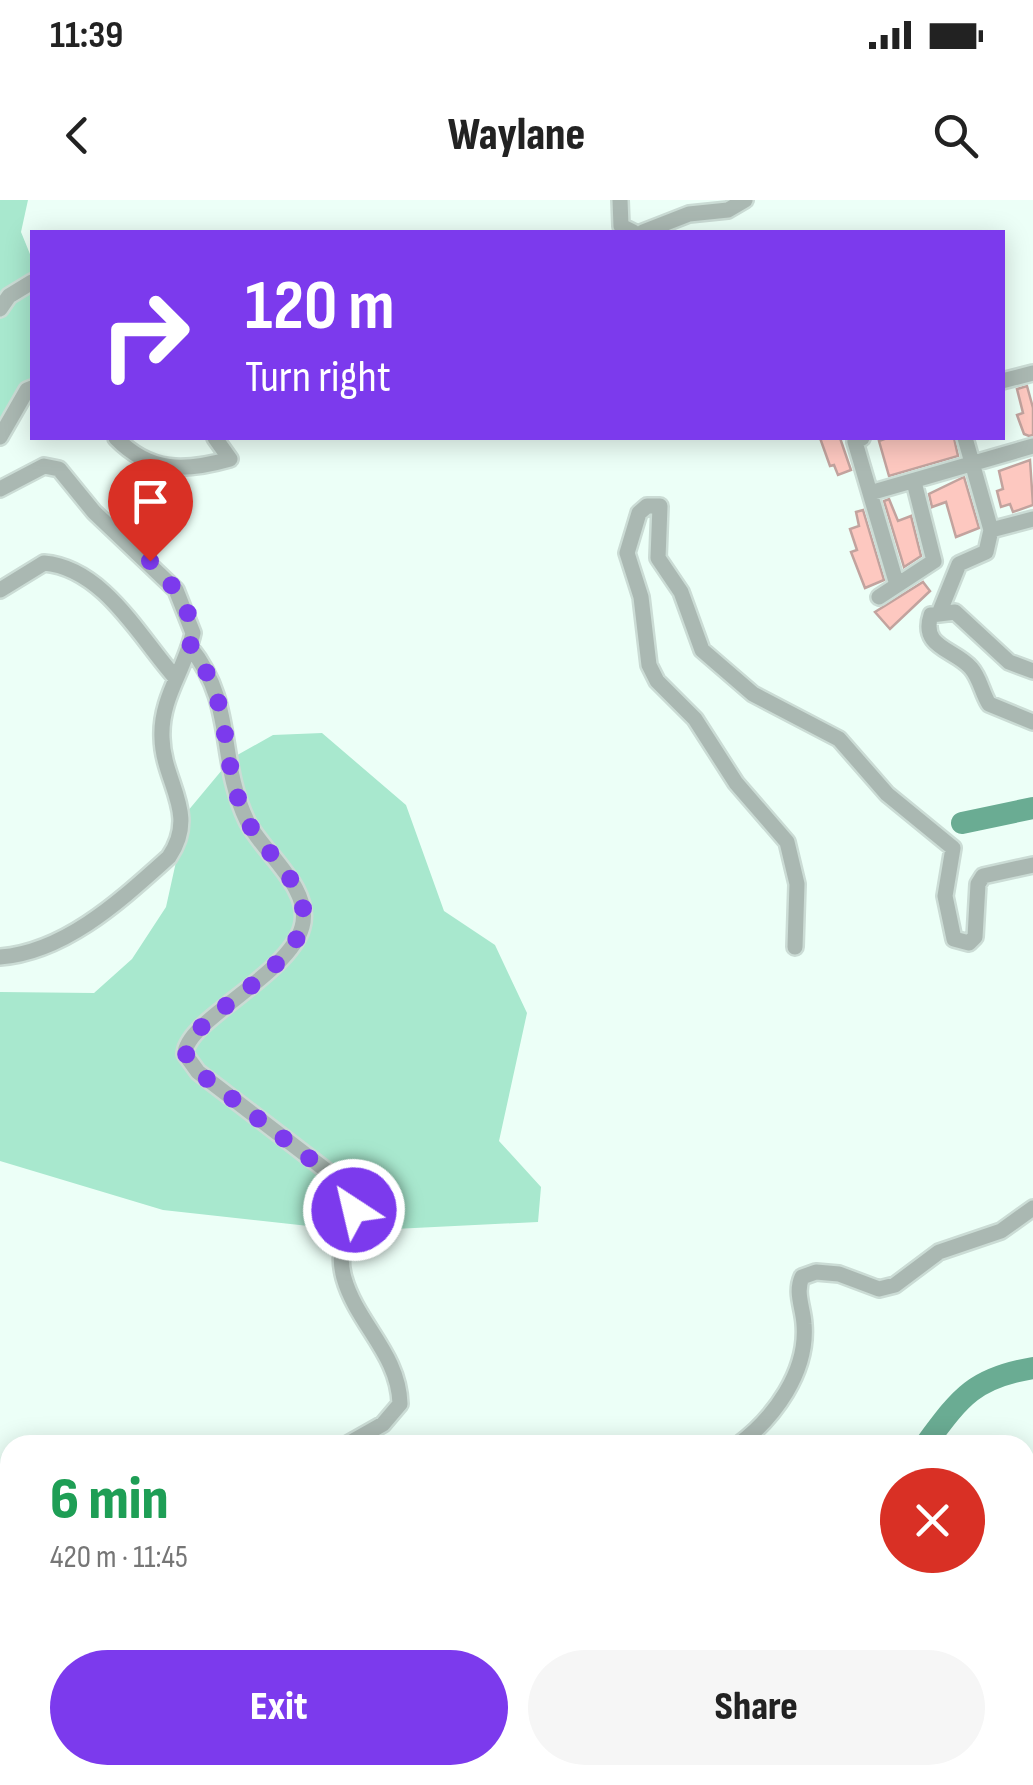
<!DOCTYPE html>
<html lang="en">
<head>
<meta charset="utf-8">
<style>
  body { margin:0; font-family:"Sofia Sans Condensed",sans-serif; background:#f6f6f6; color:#222; height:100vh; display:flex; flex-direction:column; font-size:38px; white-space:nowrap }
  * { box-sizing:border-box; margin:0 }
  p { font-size:32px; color:#767676 }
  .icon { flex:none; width:55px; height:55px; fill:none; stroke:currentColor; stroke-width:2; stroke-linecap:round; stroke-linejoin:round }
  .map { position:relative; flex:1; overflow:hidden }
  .details { position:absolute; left:0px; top:1235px; width:1035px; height:350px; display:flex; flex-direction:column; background:#fff; border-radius:30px 30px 0 0; box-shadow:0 5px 25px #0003 }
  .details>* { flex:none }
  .banner { position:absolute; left:30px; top:30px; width:975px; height:210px; border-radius:0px; box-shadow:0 5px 25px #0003; background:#7c3aed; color:#fff; overflow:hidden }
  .pin { position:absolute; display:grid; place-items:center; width:85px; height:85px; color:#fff; margin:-102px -42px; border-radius:50% 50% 50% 0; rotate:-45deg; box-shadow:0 0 10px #0007 }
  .pin .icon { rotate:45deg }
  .me { position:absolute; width:110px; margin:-55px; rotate:325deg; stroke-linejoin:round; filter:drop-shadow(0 0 8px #0008) }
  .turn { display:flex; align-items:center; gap:35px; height:210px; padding:0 50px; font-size:45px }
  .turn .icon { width:130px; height:130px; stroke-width:2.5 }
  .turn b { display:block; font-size:70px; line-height:85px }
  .round { display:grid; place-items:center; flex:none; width:105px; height:105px; border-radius:52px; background:#f6f6f6 }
  .headline { display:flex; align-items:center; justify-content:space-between; height:170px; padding:0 50px }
  h1 { font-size:60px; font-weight:800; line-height:75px; color:#1e9e55 }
  .action { display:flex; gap:20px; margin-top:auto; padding:20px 50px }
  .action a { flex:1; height:115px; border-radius:60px; background:#7c3aed; color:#fff; font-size:40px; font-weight:800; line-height:115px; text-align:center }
  .action a+a { background:#f6f6f6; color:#222 }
  .status { display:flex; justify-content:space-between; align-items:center; height:70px; padding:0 50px; background:#fff; direction:ltr }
  .status svg { height:28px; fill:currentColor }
  header { display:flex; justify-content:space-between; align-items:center; height:130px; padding:0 50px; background:#fff; font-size:45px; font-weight:800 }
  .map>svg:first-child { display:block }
  .green { fill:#a8e8ce }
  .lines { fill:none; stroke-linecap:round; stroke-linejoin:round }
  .river { stroke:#6aac93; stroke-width:22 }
  .building { fill:#fdc8c0; stroke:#c2a39e; stroke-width:2.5 }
  .street-casing { stroke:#cbdcd5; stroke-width:20 }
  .path { stroke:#b1c2bb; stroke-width:2.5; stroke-dasharray:8 8; stroke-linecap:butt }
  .street { stroke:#aab8b2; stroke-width:15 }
  .route { stroke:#7c3aed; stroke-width:18; stroke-dasharray:0 32.4 }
</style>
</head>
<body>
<div class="status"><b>11:39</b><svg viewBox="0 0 49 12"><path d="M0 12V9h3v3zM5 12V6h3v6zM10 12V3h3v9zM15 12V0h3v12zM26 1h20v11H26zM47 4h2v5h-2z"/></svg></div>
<header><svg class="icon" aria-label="back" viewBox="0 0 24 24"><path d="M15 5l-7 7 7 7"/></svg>Waylane<svg class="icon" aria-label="search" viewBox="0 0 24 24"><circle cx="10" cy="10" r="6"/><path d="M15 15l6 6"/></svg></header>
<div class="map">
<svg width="1033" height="1585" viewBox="0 0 1033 1585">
  <rect width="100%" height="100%" fill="#ecfff7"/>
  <path class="green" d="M0,0h28l-7,32 11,27v143l-32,25z
    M322,533l84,72 38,106 51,34 32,68 -28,128 42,46 -3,35 -184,9 -191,-21 -163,-49v-169l94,1 38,-34 34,-52 21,-95 45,-54 41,-23z
    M0,1424l10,9v142h559l4,10h-573z"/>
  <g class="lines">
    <path class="river" d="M962,623l71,-15
      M925,1245c35,-47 48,-67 108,-77
      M183,1585l20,-10"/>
  </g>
  <path class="building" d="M1027,186l6,22v27l-4,1 -5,-2 -7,-19 6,-2 -6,-24z
    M820,238h20l11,32 -13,5 -4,-10 -4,1z
    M887,238h67l4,18 -69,20 -10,-35z
    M1030,260l3,45 -20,7 -3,-8 -9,3 -4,-16 6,-2 -4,-18z
    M964,277l15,51 -23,9 -10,-35 -14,5 -3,-13z
    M889,299l9,22 13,-5 10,40 -17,11 -20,-66z
    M863,310l21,70 -19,8 -14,-36 6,-2 -7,-21 9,-3 -3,-14z
    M923,382l7,9 -40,38 -15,-17z"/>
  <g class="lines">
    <g class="street-casing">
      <path id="street" d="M620,0l1,26 12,6
        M643,32l46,-18 39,-4 17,-10
        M0,109l9,-13 23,-14
        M1002,181l31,-8
        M0,237l27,-47 5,-2
        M116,238c34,35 69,34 114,21l-15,-21
        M862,238l-7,4 42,143
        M0,289l44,-23 15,3 35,43 82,78 17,43c-8,37 -33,65 -31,105 1,45 37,75 7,119 -47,42 -103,95 -169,100
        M870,293l163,-47
        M991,330l42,-11
        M0,390l44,-27c59,5 95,73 130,113
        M879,397l55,-36 -20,-79
        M940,411l19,-47 27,-12 5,-22 -26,-92
        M190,447c46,57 27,111 57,174 15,31 66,67 55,106 -13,48 -117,94 -117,127l13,18 129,99c51,54 3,56 17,107 13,46 55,76 56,126l-17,20 -37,21
        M1033,471l-24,-9 -54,-50 -24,3c-11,33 24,34 40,53 9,10 11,25 18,36l44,18
        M795,747l2,-63 -10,-42 -51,-59 -41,-64 -38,-38 -8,-16 -8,-68 -14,-44 12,-40 8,-7h13l-2,52 23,34 21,58 51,44 86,45 48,55 66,54 -8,48 9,43 15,4 6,-6 3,-53 5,-8 50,-11
        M738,1245c36,-27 70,-73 66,-121 -1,-17 -9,-31 -2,-47l14,-5 23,2 40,15 16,-4 44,-33 62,-21 32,-23
        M1025,1333l8,-1
        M0,1443l10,-1
        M1025,1556l8,2
        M21,1585l4,-10
        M50,1585l5,-10
        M89,1585l5,-10
        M962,1585l9,-10"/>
    </g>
    <path class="path" d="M369,1585l9,-10"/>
    <use href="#street" class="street"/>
  </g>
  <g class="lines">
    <path class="route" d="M150,361c23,24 48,51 40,87 46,55 27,110 57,172 15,32 66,67 55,106 -13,49 -117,94 -116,128l12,18 129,100 19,19 8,19"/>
  </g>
</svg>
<div class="pin" style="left:150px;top:361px;background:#d93025"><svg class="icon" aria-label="arrive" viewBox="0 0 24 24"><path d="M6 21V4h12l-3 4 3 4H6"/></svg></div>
<svg class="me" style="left:354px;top:1010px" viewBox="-20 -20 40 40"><circle r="17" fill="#7c3aed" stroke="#fff" stroke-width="3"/><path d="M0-11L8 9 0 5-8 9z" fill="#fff"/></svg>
<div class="banner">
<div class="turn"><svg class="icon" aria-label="right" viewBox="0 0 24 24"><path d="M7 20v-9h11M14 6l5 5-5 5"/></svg><div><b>120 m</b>Turn right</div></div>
</div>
<section class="details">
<div class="headline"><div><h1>6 min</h1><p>420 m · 11:45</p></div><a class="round" style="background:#d93025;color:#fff"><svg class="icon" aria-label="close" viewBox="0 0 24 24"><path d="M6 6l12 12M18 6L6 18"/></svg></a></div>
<div class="action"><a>Exit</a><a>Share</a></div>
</section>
</div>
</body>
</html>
